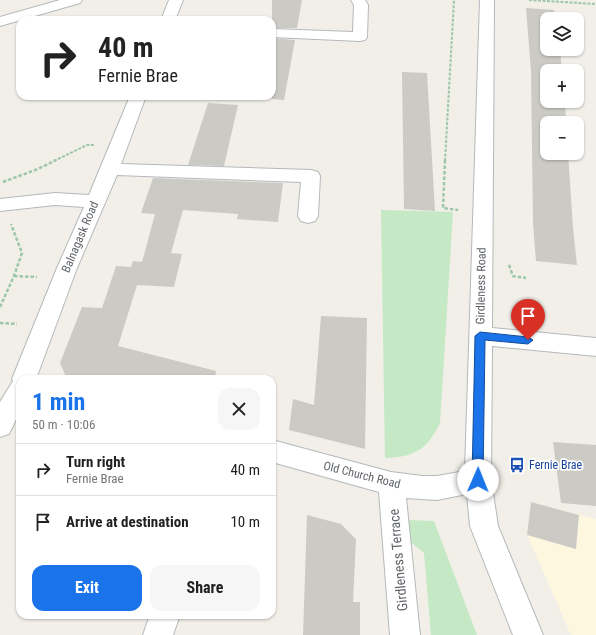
<!DOCTYPE html>
<html lang="en">
<head>
<meta charset="utf-8">
<style>
  body { margin:0; font-family:"Roboto Condensed",sans-serif; background:#f6f6f6; color:#222; height:100vh; display:flex; flex-direction:column; font-size:15px; white-space:nowrap }
  * { box-sizing:border-box; margin:0 }
  p { font-size:13px; color:#767676 }
  .icon { flex:none; width:22px; height:22px; fill:none; stroke:currentColor; stroke-width:2; stroke-linecap:round; stroke-linejoin:round }
  .map { position:relative; flex:1; overflow:hidden }
  .details { position:absolute; left:16px; top:375px; width:260px; height:244px; display:flex; flex-direction:column; background:#fff; border-radius:12px; box-shadow:0 1px 3px #0004 }
  .details>* { flex:none }
  .top-card { position:absolute; left:16px; top:16px; width:260px; height:84px; border-radius:12px; box-shadow:0 1px 3px #0004; background:#fff; color:#222; overflow:hidden }
  .controls { position:absolute; left:540px; top:12px; display:grid; gap:8px }
  .controls a { display:grid; place-items:center; width:44px; height:44px; border-radius:8px; background:#fff; box-shadow:0 1px 3px #0004; font-size:20px }
  .pin { position:absolute; display:grid; place-items:center; width:34px; height:34px; color:#fff; margin:-41px -17px; border-radius:50% 50% 50% 0; rotate:-45deg; box-shadow:0 0 4px #0007 }
  .pin .icon { rotate:45deg }
  .me { position:absolute; width:44px; margin:-22px; rotate:1deg; stroke-linejoin:round; filter:drop-shadow(0 0 3px #0008) }
  .turn { display:flex; align-items:center; gap:14px; height:84px; padding:0 16px; font-size:18px }
  .turn .icon { width:52px; height:52px; stroke-width:2.5 }
  .turn b { display:block; font-size:28px; line-height:34px }
  .round { display:grid; place-items:center; flex:none; width:42px; height:42px; border-radius:12px; background:#f6f6f6 }
  .overview { display:flex; align-items:center; justify-content:space-between; height:68px; padding:0 16px }
  h1 { font-size:24px; font-weight:700; line-height:30px; color:#1a73e8 }
  .primary-button { display:flex; gap:8px; margin-top:auto; padding:8px 16px }
  .primary-button a { flex:1; height:46px; border-radius:12px; background:#1a73e8; color:#fff; font-size:16px; font-weight:700; line-height:46px; text-align:center }
  .primary-button a+a { background:#f6f6f6; color:#222 }
  ul { padding:0; list-style:none }
  li { display:flex; align-items:center; gap:12px; height:52px; padding:0 16px; border-top:1px solid #e0e0e0 }
  li div { flex:1 }
  li b { display:block; font-size:15px }
  li em { font-style:normal }
  .map>svg:first-child { display:block }
  .commercial { fill:#fef7e0 }
  .green { fill:#c5e8c5 }
  .building { fill:#cccac5 }
  .lines { fill:none; stroke-linecap:round; stroke-linejoin:round }
  .minor-casing { stroke:#b5b8bc; stroke-width:2 }
  .path-far1 { stroke:#9cc7a9; stroke-width:2; stroke-dasharray:3 1.5; stroke-linecap:butt }
  .path { stroke:#9cc7a9; stroke-width:2.5; stroke-dasharray:3.5 2; stroke-linecap:butt }
  .minor { fill:#fff; fill-rule:evenodd }
  .route { fill:#1a73e8; stroke:#114b97 }
  .labels { text-anchor:middle; dominant-baseline:central; stroke-width:3.5; stroke-linejoin:round; paint-order:stroke }
  .street-label { font-size:12px; fill:#5f6368; stroke:#fff }
  .transit-label { font-size:12px; fill:#164399; stroke:#fff; text-anchor:start }
  .near-street-label { font-size:14px; fill:#5f6368; stroke:#fff }
</style>
</head>
<body>
<div class="map">
<svg width="596" height="635" viewBox="0 0 596 635">
  <rect width="100%" height="100%" fill="#f1efe8"/>
  <path class="commercial" d="M531,502l65,17v116h-25l-44,-100z"/>
  <path class="green" d="M381,210l72,2 -13,211c-13,27 -26,34 -55,35z
    M406,520l28,1 43,114h-46l-7,-82 -16,-13z"/>
  <path class="building" d="M272,0h30l-5,28h-25z
    M526,8l28,2 1,9h-8v30h13l2,22h-15v30h18l1,22h-19v30h21l5,75 4,37 -41,-4 -3,-37 -2,-153z
    M272,38l23,2 -11,60 -12,-1z
    M402,72l25,1 8,138 -31,-2z
    M208,103l30,2 -14,61 -36,-1z
    M153,178l130,5 -5,39 -41,-3 1,-5 -55,-4 -12,43 11,1 -8,33 -37,-2 -19,61 98,25 -1,8h-148l-7,-16 22,-56 20,1 14,-42 15,1 2,-6 9,1 13,-48 -14,-1z
    M321,316l46,2 -2,131 -76,-19 4,-31 21,6z
    M553,442l43,3v61l-35,-3z
    M531,502l48,13 -3,34 -49,-14z
    M307,515l34,9 15,15 -3,63h7v33h-57z"/>
  <g class="lines">
    <g class="minor-casing">
      <path id="minor" d="M60,0h22l-2,3 -80,23v-9z
        M169,0h14l-8,20h-14z
        M351,0h14l3,5 -1,32 -2,3 -5,1 -88,-4v-8l81,3 1,-27z
        M480,0h14l-2,328 104,10v18l-104,-10 -1,134 7,46 45,109h-30l-43,-109 -3,-32 -30,6 -31,-2 14,137h-30l-11,-143 -107,-30v-22l119,32 31,4h15l28,-5z
        M130,96h16l-25,68 190,6 7,2 2,4 -2,40 -3,5 -7,2 -7,-2 -3,-5 3,-34 -184,-7 -40,93 -41,111h-16v32l-11,23 -9,3v-35l13,-21 -1,-2 45,-111 27,-61 -29,-2 -55,6v-12l55,-6 34,2z
        M150,615h30l-7,20h-30z"/>
    </g>
    <path class="path-far1" d="M529,0l67,4
      M54,161l33,-16h7
      M445,161l9,-161"/>
    <path class="path" d="M445,160l-2,48 15,2
      M3,182l35,-13 18,-9
      M509,265l4,11 13,2
      M14,276l23,1
      M0,307l14,-31 8,-23 -11,-29
      M0,323l17,1"/>
    <use href="#minor" class="minor"/>
  </g>
  <path class="route" d="M480,332l48,5 5,3 -5,4 -43,-4 -2,140 -1,3 -4,1 -4,-1 -2,-3 3,-144z"/>
  <defs>
    <g id="bus-bare" transform="scale(1.2)"><path d="M-5-6H5V4H4V6H2V4H-2V6H-4V4H-5ZM-3.5-4V0h7V-4ZM-3.5 1.2v1.5H-2V1.2ZM2 1.2v1.5H3.5V1.2Z" fill="#1a4fb4" stroke="#fff" stroke-width="2.5" paint-order="stroke"/></g>
  </defs>
  <g fill-rule="evenodd">
    <use href="#bus-bare" x="517" y="465"/>
  </g>
  <g class="labels">
    <g class="street-label">
      <text transform="translate(80 237) rotate(-67)">Balnagask Road</text>
      <text transform="translate(481 286) rotate(-89)">Girdleness Road</text>
      <text transform="translate(362 475) rotate(14)">Old Church Road</text>
    </g>
    <g class="transit-label">
      <text x="529" y="465">Fernie Brae</text>
    </g>
    <g class="near-street-label">
      <text transform="translate(398 560) rotate(-95)">Girdleness Terrace</text>
    </g>
  </g>
</svg>
<div class="controls">
<a><svg class="icon" aria-label="layers" viewBox="0 0 24 24"><path d="M12 4l9 5-9 5-9-5zM3 14l9 5 9-5"/></svg></a>
<a>+</a>
<a>−</a>
</div>
<div class="pin" style="left:528px;top:340px;background:#d93025"><svg class="icon" aria-label="arrive" viewBox="0 0 24 24"><path d="M6 21V4h12l-3 4 3 4H6"/></svg></div>
<svg class="me" style="left:478px;top:480px" viewBox="-20 -20 40 40"><circle r="19" fill="#fff"/><path d="M0-13L10 11 0 6-10 11z" fill="#1a73e8"/></svg>
<div class="top-card">
<div class="turn"><svg class="icon" aria-label="right" viewBox="0 0 24 24"><path d="M7 20v-9h11M14 6l5 5-5 5"/></svg><div><b>40 m</b>Fernie Brae</div></div>
</div>
<section class="details">
<div class="overview"><div><h1>1 min</h1><p>50 m · 10:06</p></div><a class="round"><svg class="icon" aria-label="close" viewBox="0 0 24 24"><path d="M6 6l12 12M18 6L6 18"/></svg></a></div>
<ul>
<li><svg class="icon" aria-label="right" viewBox="0 0 24 24"><path d="M7 20v-9h11M14 6l5 5-5 5"/></svg><div><b>Turn right</b><p>Fernie Brae</p></div><em>40 m</em></li>
<li><svg class="icon" aria-label="arrive" viewBox="0 0 24 24"><path d="M6 21V4h12l-3 4 3 4H6"/></svg><div><b>Arrive at destination</b></div><em>10 m</em></li>
</ul>
<div class="primary-button"><a>Exit</a><a>Share</a></div>
</section>
</div>
</body>
</html>
